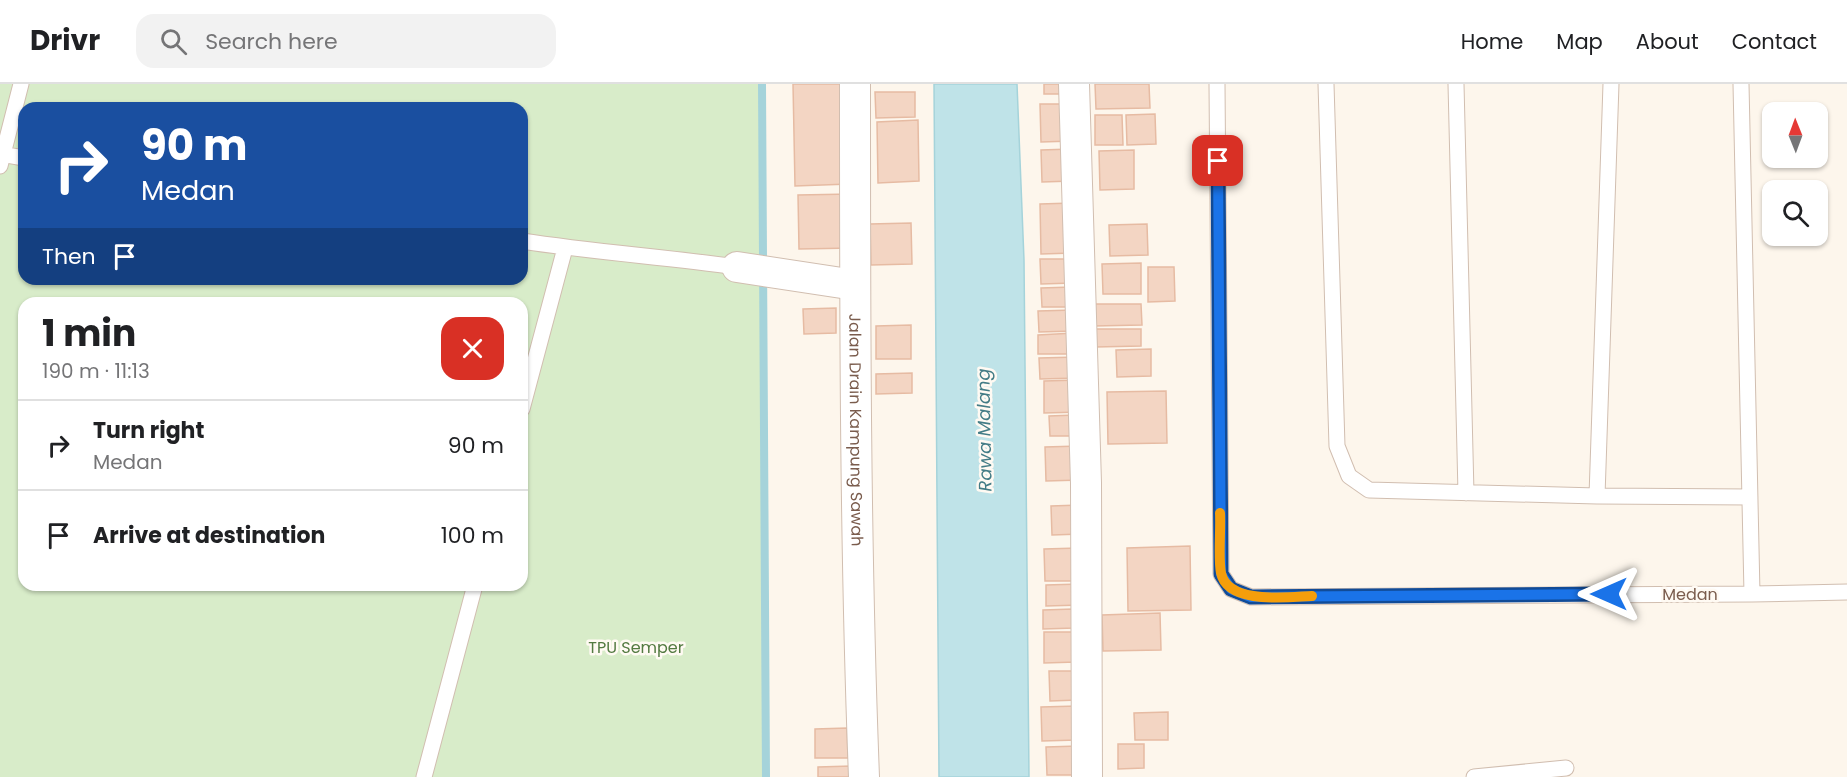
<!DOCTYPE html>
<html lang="en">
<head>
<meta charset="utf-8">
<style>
  body { margin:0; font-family:Poppins,sans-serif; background:#f2f2f2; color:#202124; height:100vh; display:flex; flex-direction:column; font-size:22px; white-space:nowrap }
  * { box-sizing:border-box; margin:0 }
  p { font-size:20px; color:#757577 }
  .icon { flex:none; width:33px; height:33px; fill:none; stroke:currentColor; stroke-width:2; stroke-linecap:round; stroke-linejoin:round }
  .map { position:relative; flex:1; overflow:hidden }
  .panel { position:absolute; left:18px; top:213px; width:510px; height:294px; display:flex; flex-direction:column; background:#fff; border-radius:18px; box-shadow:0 2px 4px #0004 }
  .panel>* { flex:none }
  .guide { position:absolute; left:18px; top:18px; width:510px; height:183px; border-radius:18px; box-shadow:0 2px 4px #0004; background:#1a4fa0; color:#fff; overflow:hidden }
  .needle { width:39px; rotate:359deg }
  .buttons { position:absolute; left:1762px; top:18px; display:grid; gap:12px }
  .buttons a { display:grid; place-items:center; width:66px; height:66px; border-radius:12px; background:#fff; box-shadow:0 2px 4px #0004; font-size:30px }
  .pin { position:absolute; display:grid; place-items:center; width:51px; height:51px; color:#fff; margin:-26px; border-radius:12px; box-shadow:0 3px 9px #0006 }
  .me { position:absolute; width:66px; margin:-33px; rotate:270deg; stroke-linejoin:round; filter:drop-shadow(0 0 4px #0008) }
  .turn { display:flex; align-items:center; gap:21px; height:126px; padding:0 24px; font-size:27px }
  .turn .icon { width:78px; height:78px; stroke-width:2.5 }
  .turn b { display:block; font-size:42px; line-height:51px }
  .then { display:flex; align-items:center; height:57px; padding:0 24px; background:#0003; gap:12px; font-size:22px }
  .round { display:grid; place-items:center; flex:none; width:63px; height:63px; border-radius:18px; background:#f2f2f2 }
  .overview { display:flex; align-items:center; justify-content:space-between; height:102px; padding:0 24px }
  h1 { font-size:36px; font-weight:700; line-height:45px }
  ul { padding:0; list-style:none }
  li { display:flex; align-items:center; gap:18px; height:90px; padding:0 24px; border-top:2px solid #e0e0e0 }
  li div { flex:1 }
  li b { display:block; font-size:22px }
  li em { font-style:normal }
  header { display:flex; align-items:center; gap:36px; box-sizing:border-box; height:84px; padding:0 30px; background:#fff; border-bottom:2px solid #e0e0e0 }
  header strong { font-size:28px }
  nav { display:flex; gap:33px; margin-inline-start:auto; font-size:21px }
  .search { width:420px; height:54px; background:#f2f2f2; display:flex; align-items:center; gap:15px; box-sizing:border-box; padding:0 21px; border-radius:18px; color:#757577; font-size:22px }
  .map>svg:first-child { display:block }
  .green { fill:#d8ecc9; fill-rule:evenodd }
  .water { fill:#bfe3e8; stroke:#a5d3da; stroke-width:1.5 }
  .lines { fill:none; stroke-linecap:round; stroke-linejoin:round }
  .stream { stroke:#a5d3da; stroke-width:8 }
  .building { fill:#f3d5c3; stroke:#e6bba3; stroke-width:1.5 }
  .service-casing { stroke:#d1beb0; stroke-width:17 }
  .minor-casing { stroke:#d1beb0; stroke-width:32 }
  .service { stroke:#fff; stroke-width:15 }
  .minor { stroke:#fff; stroke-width:30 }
  .route-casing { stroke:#114b97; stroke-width:15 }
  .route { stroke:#1a73e8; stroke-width:10 }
  .slow { stroke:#f59e0b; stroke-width:10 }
  .labels { text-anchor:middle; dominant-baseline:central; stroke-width:5; stroke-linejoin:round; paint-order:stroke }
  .street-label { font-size:16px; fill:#7a5c4d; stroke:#fffaf3 }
  .park-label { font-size:16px; fill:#537a41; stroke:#fffaf3 }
  .water-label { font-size:18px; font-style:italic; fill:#437c86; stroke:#fffaf3 }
</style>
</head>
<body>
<header>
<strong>Drivr</strong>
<div class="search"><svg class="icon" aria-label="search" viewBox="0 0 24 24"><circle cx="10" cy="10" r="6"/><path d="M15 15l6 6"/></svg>Search here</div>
<nav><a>Home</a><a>Map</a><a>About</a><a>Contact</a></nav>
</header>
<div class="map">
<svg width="1847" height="693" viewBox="0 0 1847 693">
  <rect width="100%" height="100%" fill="#fdf6ec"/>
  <path class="green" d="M0,0h762l4,693h-766zM24,24h498v171h-498zM24,219h498v282h-498z"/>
  <path class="water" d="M934,0h83l7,176 5,517h-90z"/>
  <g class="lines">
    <path class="stream" d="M762,0l4,693"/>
  </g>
  <path class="building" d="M793,0h54l2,100 -54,2z
    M1044,0h25v10h-25z
    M1095,0h54l1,24 -54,1z
    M875,8h40v25l-39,1z
    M1040,20h30l2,37 -31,1z
    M1155,30l1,30 -29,1 -1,-30z
    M1095,31h27l1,30h-28z
    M918,36l1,61 -41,2 -1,-61z
    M1071,65l1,32 -30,1 -1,-32z
    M1134,66v39l-34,1 -1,-39z
    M851,110l2,54 -54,1 -1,-54z
    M1072,119l1,50 -32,1 -1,-50z
    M911,139l1,41 -41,1 -1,-41z
    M1147,140l1,31 -38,1 -1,-31z
    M1040,175h32l1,24 -32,1z
    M1141,179v31h-38l-1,-30z
    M1148,183h26l1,34 -27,1z
    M1072,203l1,20h-31l-1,-19z
    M1094,220h47l1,21 -48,1z
    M836,224v25l-32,1 -1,-25z
    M1074,226v21l-35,1 -1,-21z
    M911,241v34h-35v-33z
    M1095,245h46v17l-46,1z
    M1074,249v21h-36v-19z
    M1151,265v27l-34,1 -1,-27z
    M1077,273l1,21 -38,1 -1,-21z
    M912,289v20l-36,1v-20z
    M1079,296l1,32 -36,1v-32z
    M1166,307l1,52 -59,1 -1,-52z
    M1076,331l1,21h-27l-1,-20z
    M1079,362l1,34 -34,1 -1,-34z
    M1080,421l1,29 -29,1 -1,-29z
    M1190,462l1,64 -63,1 -1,-63z
    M1078,464l1,33h-34l-1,-32z
    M1080,500l1,21 -35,1v-21z
    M1073,525l1,19 -31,1v-19z
    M1160,529l1,37 -58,1 -1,-36z
    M1044,548h31l1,30 -32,1z
    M1049,587h29v29l-28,1z
    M1077,622v34l-35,1 -1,-34z
    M1168,628v28h-33l-1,-27z
    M847,644l1,30h-33v-29z
    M1118,660h26v24l-26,1z
    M1078,662v29h-31l-1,-28z
    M851,682l1,11h-34v-10z"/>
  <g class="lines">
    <g class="service-casing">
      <path id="service" d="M1217,0l4,490 10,15 20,8 501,-3 -11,-510
        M1326,0l11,362 12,30 20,14 228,6 153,1
        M1456,0l10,409
        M0,70l24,4
        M0,82l21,-82
        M522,157c71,11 143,16 215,26
        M522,325l43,-161
        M1597,412l14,-412
        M1752,510l95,-2
        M424,693l51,-192
        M1474,693l92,-9"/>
    </g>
    <g class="minor-casing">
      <g id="minor">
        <path id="s1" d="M855,0c0,231 0,462 9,693"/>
        <path d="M1074,0l12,399 1,294"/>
        <path d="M737,183l118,18"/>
      </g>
    </g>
    <use href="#service" class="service"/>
    <use href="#minor" class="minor"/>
  </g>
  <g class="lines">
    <g class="route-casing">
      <path id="route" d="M1218,77l3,413 10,15 20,8 358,-3"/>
    </g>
    <use href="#route" class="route"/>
    <path class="slow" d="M1220,429c1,15 -2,46 1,60 7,32 66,24 91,23"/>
  </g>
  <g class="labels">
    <g class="street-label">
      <text stroke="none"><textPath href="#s1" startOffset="346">Jalan Drain Kampung Sawah</textPath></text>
      <text x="1690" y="510">Medan</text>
    </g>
    <g class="park-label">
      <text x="636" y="563">TPU Semper</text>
    </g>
    <g class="water-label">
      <text transform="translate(984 346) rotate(-91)">Rawa Malang</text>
    </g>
  </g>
</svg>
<div class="buttons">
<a><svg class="needle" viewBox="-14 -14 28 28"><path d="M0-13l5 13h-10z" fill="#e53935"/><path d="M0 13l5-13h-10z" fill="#757577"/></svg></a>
<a><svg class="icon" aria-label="search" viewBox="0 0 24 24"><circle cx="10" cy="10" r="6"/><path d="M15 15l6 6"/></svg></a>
</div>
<div class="pin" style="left:1218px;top:77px;background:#d93025"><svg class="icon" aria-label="arrive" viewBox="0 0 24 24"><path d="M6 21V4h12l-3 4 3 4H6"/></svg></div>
<svg class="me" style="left:1609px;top:510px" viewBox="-20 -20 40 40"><path d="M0-17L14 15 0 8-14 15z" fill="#1a73e8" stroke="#fff" stroke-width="4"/></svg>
<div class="guide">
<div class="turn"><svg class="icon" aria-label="right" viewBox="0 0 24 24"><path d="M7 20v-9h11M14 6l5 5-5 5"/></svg><div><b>90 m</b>Medan</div></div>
<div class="then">Then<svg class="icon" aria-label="arrive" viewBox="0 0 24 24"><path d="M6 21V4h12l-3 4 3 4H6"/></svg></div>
</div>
<section class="panel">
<div class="overview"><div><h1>1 min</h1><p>190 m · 11:13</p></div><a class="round" style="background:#d93025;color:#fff"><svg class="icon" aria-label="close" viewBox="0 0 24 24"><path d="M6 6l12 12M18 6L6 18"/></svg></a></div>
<ul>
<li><svg class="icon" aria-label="right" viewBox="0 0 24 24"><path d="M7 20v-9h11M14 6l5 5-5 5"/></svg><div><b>Turn right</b><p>Medan</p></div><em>90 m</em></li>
<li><svg class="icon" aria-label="arrive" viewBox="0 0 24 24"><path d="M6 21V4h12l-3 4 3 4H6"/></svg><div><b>Arrive at destination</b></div><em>100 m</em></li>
</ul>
</section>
</div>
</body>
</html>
